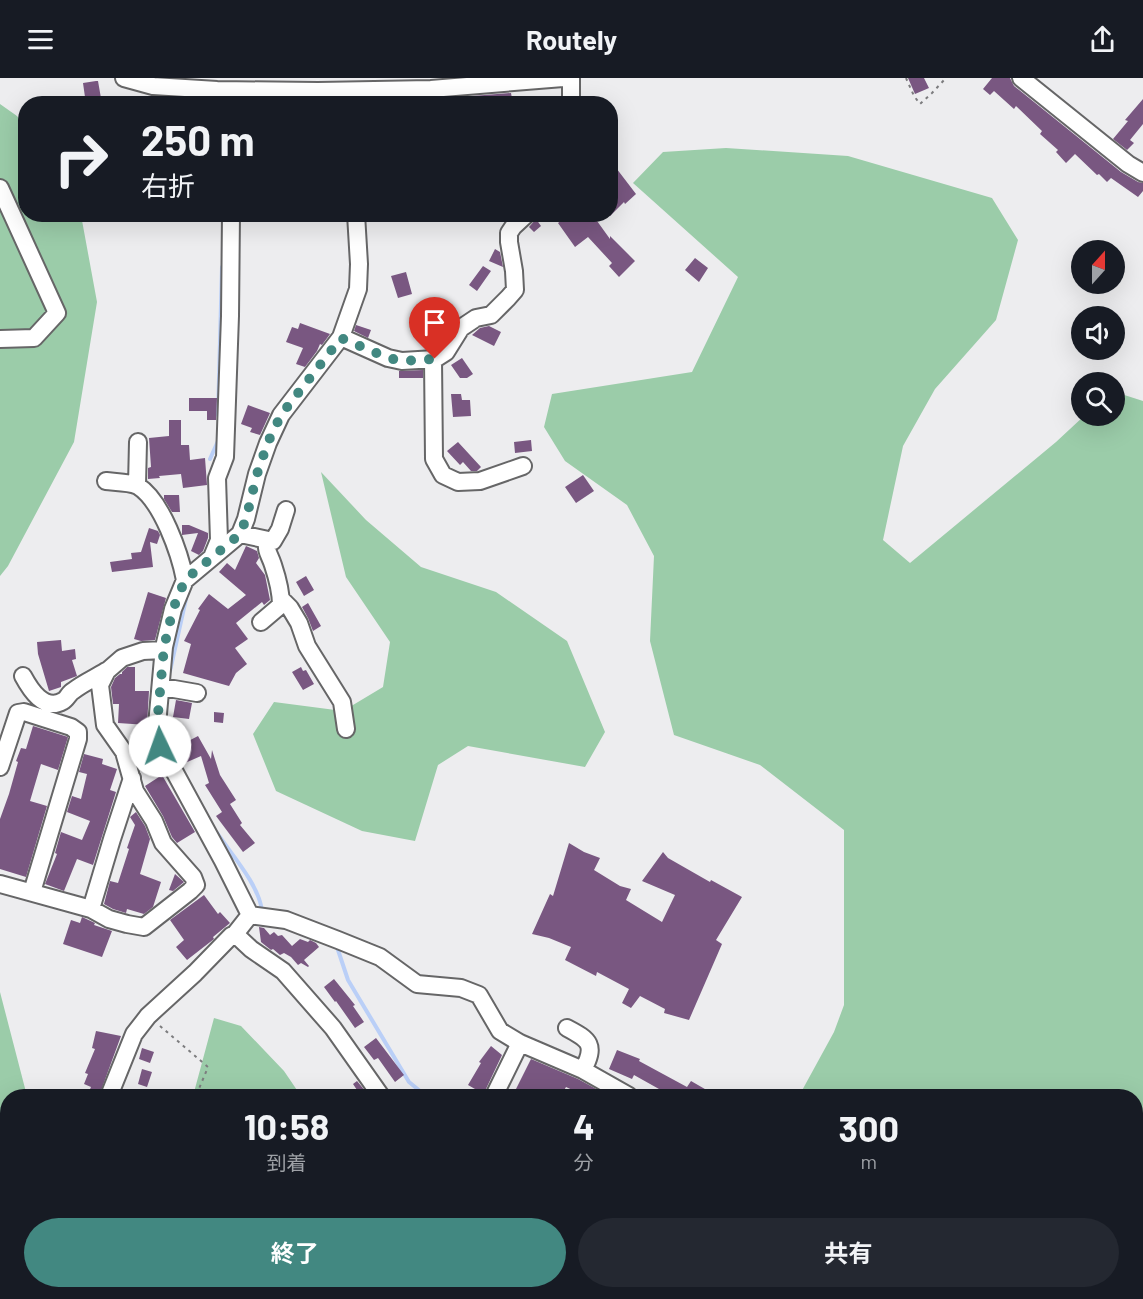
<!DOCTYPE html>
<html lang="ja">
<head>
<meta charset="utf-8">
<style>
  body { margin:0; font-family:Barlow,"Noto Sans JP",sans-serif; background:#242831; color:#f1f3f6; height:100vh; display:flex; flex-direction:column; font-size:22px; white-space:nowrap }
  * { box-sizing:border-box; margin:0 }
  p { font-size:20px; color:#9ea1a6 }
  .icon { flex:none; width:33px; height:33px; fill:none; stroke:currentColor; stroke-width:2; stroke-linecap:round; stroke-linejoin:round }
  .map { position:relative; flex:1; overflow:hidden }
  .drawer { position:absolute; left:0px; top:1011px; width:1143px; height:210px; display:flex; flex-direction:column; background:#171b24; border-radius:24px 24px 0 0; box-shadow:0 6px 24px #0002 }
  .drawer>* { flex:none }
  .top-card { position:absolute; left:18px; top:18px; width:600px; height:126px; border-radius:24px; box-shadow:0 6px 24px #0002; background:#171b24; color:#f1f3f6; overflow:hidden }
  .needle { width:39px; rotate:21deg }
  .buttons { position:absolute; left:1071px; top:162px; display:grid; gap:12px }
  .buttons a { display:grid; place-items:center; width:54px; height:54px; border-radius:50%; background:#171b24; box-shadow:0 6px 24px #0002; font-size:30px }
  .pin { position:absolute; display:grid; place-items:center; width:51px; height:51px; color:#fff; margin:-62px -26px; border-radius:50% 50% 50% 0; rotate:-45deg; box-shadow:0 0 6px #0007 }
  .pin .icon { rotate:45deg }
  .me { position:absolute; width:66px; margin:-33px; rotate:357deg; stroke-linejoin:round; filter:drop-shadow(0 0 4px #0008) }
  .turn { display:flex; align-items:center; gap:21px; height:126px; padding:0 24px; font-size:27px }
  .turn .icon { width:78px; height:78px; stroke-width:2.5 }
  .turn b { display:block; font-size:42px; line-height:51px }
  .eta { display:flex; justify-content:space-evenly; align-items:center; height:102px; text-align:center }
  .eta b { font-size:36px; font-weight:700; line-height:42px }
  .action { display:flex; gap:12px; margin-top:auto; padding:12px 24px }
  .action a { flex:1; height:69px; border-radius:36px; background:#428881; color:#fff; font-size:24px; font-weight:700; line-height:69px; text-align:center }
  .action a+a { background:#242831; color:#f1f3f6 }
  header { display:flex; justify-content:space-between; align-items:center; height:78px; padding:0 24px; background:#171b24; font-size:27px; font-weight:700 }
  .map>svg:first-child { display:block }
  .green { fill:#9bcca9 }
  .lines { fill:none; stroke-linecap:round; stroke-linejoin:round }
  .stream { stroke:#bacff7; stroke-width:4 }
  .building { fill:#795781 }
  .minor-casing { stroke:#666667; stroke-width:20 }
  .path { stroke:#7c7c7e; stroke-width:2; stroke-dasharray:3 4.5; stroke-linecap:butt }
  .minor { stroke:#fff; stroke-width:16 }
  .route { stroke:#428881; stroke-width:10; stroke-dasharray:0 18 }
</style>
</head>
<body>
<header><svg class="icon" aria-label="menu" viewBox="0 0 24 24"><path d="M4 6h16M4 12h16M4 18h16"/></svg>Routely<svg class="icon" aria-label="share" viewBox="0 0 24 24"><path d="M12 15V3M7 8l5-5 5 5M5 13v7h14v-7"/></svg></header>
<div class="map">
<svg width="1143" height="1221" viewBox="0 0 1143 1221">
  <rect width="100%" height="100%" fill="#ededef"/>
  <path class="green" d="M0,26l17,12 8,11 1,87 55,1 16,87 -23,140 -66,124 -8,10z
    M726,70l122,8 144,42 26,42 -22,80 -61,69 -32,57 -20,94 27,23 146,-121 28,-26h30l1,-24 28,9v898h-304l-9,-7h306v-196h-337l35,-64 10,-27v-175l-84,-65 -86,-30 -24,-94 4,-85 -27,-51 -62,-44 -21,-34 8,-33 140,-22 46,-95 -105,-94 30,-31z
    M321,394l45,48 55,47 75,25 71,49 38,91 -20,35 -117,-21 -30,19 -23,76 -53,-10 -86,-40 -23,-57 21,-32 69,9 40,-24 7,-45 -44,-65z
    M0,914l27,104h-19l-1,110 -7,7z
    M214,940l27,8 43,45 17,25h-108z
    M198,1214h340l15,7h-351z"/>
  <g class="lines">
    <path class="stream" d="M207,22v4
      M218,337l4,-148
      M210,381l8,-18
      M170,593l16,-72
      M165,652l1,-16
      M217,755c15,22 42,52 45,78
      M336,866l12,36 61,102 17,14
      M705,1214l5,5"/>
  </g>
  <path class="building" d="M908,0h16l5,10 -14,6z
    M992,0h18l4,8 107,86 17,10 5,1v8l-5,6 -27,-19 -4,4 -8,-8 -2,1 -22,-21 -9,9 -10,-11 2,-2 -18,-16 2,-3 -26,-25 -2,3 -20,-18 -4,4 -7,-6z
    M96,3h2l4,23h-16l-3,-21z
    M511,15l2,11h-92v-4z
    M1143,21v25l-13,16 4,3 -7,7 -14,-11 15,-18 -3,-1z
    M610,82l26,34 -11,10 -1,-2 -14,14v-15l7,-7 -7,-9z
    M557,136h35l18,25v-3l25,25 -16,16 -10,-11 3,-3 -24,-26 -13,10 -17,-24 4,-3z
    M536,141l5,7 -7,6 -5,-5z
    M495,171l5,3 3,15 -14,-6z
    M695,180l13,10 -9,14 -14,-12z
    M483,188l8,5 -14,20 -8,-6z
    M406,194l6,22 -14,4 -7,-22z
    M300,245l30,11 -8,11 -2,-1 -3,7 -12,16 -9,-3 7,-16 -17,-6 6,-15 6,2z
    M356,247l15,5 -3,8 -14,-7z
    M489,248l12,6 -7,14 -22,-11 8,-7z
    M462,280l11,16 -6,4h-7l-9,-13z
    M423,292v8h-24v-7z
    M451,316h10l1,6h8l1,16 -18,1z
    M189,320h28l-1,22h-9v-9h-18z
    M248,327l22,8 -10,22 -10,-3 2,-4 -11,-4z
    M169,342h12v25h8l1,15 15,-2 2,27 -24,3 -2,-14 -22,2 1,2 -12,1v-11l3,-1 -2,-29 20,-2z
    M531,362l1,11 -17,2 -1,-11z
    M458,364l23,25 -4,4h-6l-8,-9 -3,3 -13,-14z
    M583,397l11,16 -18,12 -11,-16z
    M164,417h15l1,17h-8l-8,-13z
    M182,447h7l19,8v5l-5,13 -4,4 -8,-4 7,-18 -16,2z
    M149,450l9,3 2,4 -3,9 -7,-2 3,25 -41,5 -2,-10 22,-3 -1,-6 10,-1z
    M246,468l11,5 2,7 -3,5 9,12 5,25 -6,5 -2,-3 -26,21 12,16 -13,9 12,16 -11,9 -7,13 -46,-13 8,-29 -7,-3 16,-31 -2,-1 11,-15 19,15 18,-14 -27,-23 8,-9 8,7z
    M306,498l8,14 -10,6 -8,-14z
    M148,514l18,6 -11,42 -14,1 -7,-2z
    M308,525l13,23 -8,5 -5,-13 -6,-11z
    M61,562l1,11 13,-2 1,10 -4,1 5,16 -16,6v5l-12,4 -11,-37 -1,-12z
    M127,589h8v24h14l-2,34 -29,-2 1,-19h-6l-2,-17 4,-9 5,-4h2v-2z
    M301,589l2,4 3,-1 8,14 -11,6 -11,-18z
    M176,622l16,3 -3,16 -16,-2z
    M214,634l10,1 -1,10 -9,-1z
    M33,648l35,11 -10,33 -17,-6 -11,37 17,5 -21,71 -26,-8v-50l9,-25 9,-32 -2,-1 5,-13 5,1z
    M198,658l13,23 1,-9 8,25 16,25 -6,4 12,19 -2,2 15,18 -12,9 -27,-36 6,-4 -17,-27 4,-2 -8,-27 -16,7 -8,-16z
    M84,676l19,5 -1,5 15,5 -7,21 6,2 -23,73 -16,-6 -13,32 -19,-7 12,-30 -2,-1 6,-21 21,8 8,-19 -23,-9 5,-16 9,3 6,-25 -8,-2z
    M162,697l33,57 -18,11 -5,-6 -9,-21 -18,-30z
    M136,734l9,14 5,13 -10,35 21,8 -8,25 -9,7 -17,-5 -1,4 -13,-4 -9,-5 6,-23 8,2 11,-34 -2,-1 8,-23 -5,-8z
    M569,765l15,9 16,6 -6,12 26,16 11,3 -5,11 36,22 13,-27 -33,-14 21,-29 5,6 42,24 1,-2 31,17 -26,43 6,4 -33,76 -25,-7 1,-4 -25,-13 -9,12 -9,-5 7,-14 -32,-17 -1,4 -31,-16 6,-13 -22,-9 -17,-4 18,-40 3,2z
    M175,796l9,8 -11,9 -4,-1z
    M204,817l14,19 2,-2 10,11 -17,14 1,2 -27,21 -11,-13 8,-7 -14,-20z
    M82,839l13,6 -1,2 18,6 -10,26 -39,-13 8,-24 9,3z
    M259,849l5,1 6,7 4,-3 4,4 4,-1 10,11 8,-7 8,3 2,-2 6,3 3,4 -15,13 5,6 -1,1 -7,-4 -3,2 -7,-8 -7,-4 -4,2 -7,-6 -2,1 -10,-8z
    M334,901l21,26 -2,1 11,16 -9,6 -19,-27 -1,1 -11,-15z
    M96,953l25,5 -22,60h-12l4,-9 -7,-3 4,-10 -3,-1 10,-24 -3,-1z
    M376,960l28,37 -9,7 -17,-24 -4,2 -10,-13z
    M491,968l11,9 -17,36 -1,5h-12l3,-7 -7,-4 13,-22 -2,-1z
    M142,970l12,4 -4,11 -11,-4z
    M617,972l23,9 -1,2 48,26 4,-6 26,15h-61l3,-7 -25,-14 -2,4 -23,-10z
    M531,981l47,20 31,17h-24l-19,-9 -5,9h-30l-15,-7z
    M142,991l10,3 -5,15 -9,-3z
    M357,1003l9,11 -5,4 -8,-12z"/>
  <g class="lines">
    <g class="minor-casing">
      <path id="minor" d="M124,0l29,8 64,4 101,1 113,-2 132,-11
        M571,0v26
        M1021,0l107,86 15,9
        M0,110l57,125 -23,25 -34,1
        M341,259l47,21 14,3 33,-2 11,-7 15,-24 15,-10 15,-3 17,-17 7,-8 -1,-19 -5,-29v-9l4,-6 14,-13
        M433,281l1,100 9,16 15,7 22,-1 43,-15
        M106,403c8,1 25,1 32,5 24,15 42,68 47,94
        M137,407l1,-43
        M240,456l33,7 7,-12 6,-19
        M212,479l7,-17 -2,-62 8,-21 5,-141 1,-102
        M281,521l9,9 9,15 8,23 35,56 4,27
        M261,544l20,-17c0,-14 -4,-28 -8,-40 -4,-12 -7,-12 -6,-25
        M23,598c7,13 21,36 40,25 4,-2 6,-8 10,-10 10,-8 22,-13 33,-20
        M161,611h13l23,4
        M0,689l18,-54 6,-1 47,15 7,5v7l-46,153
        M0,806l91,25 18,10 18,5 17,3 46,-36 6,-6 -3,-8 -30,-34 -9,-22 -19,-30 -11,-39 -19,-27 -5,-40 7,-14 15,-13 21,-7 20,-1
        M91,831l21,-70 20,-61
        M250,837l-27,-54 -63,-116 -3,-20 7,-78 9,-38 12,-29 55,-46 6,-15 11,-45 11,-31 13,-28 60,-78 17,-48 1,-25 -3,-50
        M250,837l36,5 52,20 42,17 37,27 44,4 18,7 21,36 20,12 63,27 46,26
        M235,856l16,15 32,22 50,57 48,68
        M567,950c23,12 29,17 16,42
        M109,1018l25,-62 14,-18 47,-43 36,-37 4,-2 15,-19
        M494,1018l26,-53
        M1136,1075l7,-16
        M1136,1212l3,9
        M86,1214l13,7
        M716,1214l8,7
        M115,1221h3"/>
    </g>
    <path class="path" d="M906,0l8,18 6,8 12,-11 14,-15
      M160,948l48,41 -12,29"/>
    <use href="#minor" class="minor"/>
  </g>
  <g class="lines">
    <path class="route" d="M160,668l-3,-21 7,-78 9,-38 12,-29 55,-46 6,-15 11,-45 11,-32 13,-27 60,-77 47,20 14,3 33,-2"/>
  </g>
</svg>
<div class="buttons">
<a><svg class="needle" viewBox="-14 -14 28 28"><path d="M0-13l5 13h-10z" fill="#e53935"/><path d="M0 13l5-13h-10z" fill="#9ea1a6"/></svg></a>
<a><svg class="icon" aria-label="sound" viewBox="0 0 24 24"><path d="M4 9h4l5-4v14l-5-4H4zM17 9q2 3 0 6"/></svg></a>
<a><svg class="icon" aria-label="search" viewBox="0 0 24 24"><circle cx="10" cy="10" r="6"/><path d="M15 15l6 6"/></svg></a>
</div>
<div class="pin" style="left:435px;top:281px;background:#d93025"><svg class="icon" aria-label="arrive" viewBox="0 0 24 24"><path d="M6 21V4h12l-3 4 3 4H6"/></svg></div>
<svg class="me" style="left:160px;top:668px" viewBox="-20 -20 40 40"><circle r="19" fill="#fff"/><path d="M0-13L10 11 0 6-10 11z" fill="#428881"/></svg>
<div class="top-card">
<div class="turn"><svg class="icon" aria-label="right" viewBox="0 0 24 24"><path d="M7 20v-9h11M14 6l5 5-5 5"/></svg><div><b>250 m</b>右折</div></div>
</div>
<section class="drawer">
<div class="eta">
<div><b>10:58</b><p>到着</p></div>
<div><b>4</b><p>分</p></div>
<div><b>300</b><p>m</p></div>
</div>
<div class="action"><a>終了</a><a>共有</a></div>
</section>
</div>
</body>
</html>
